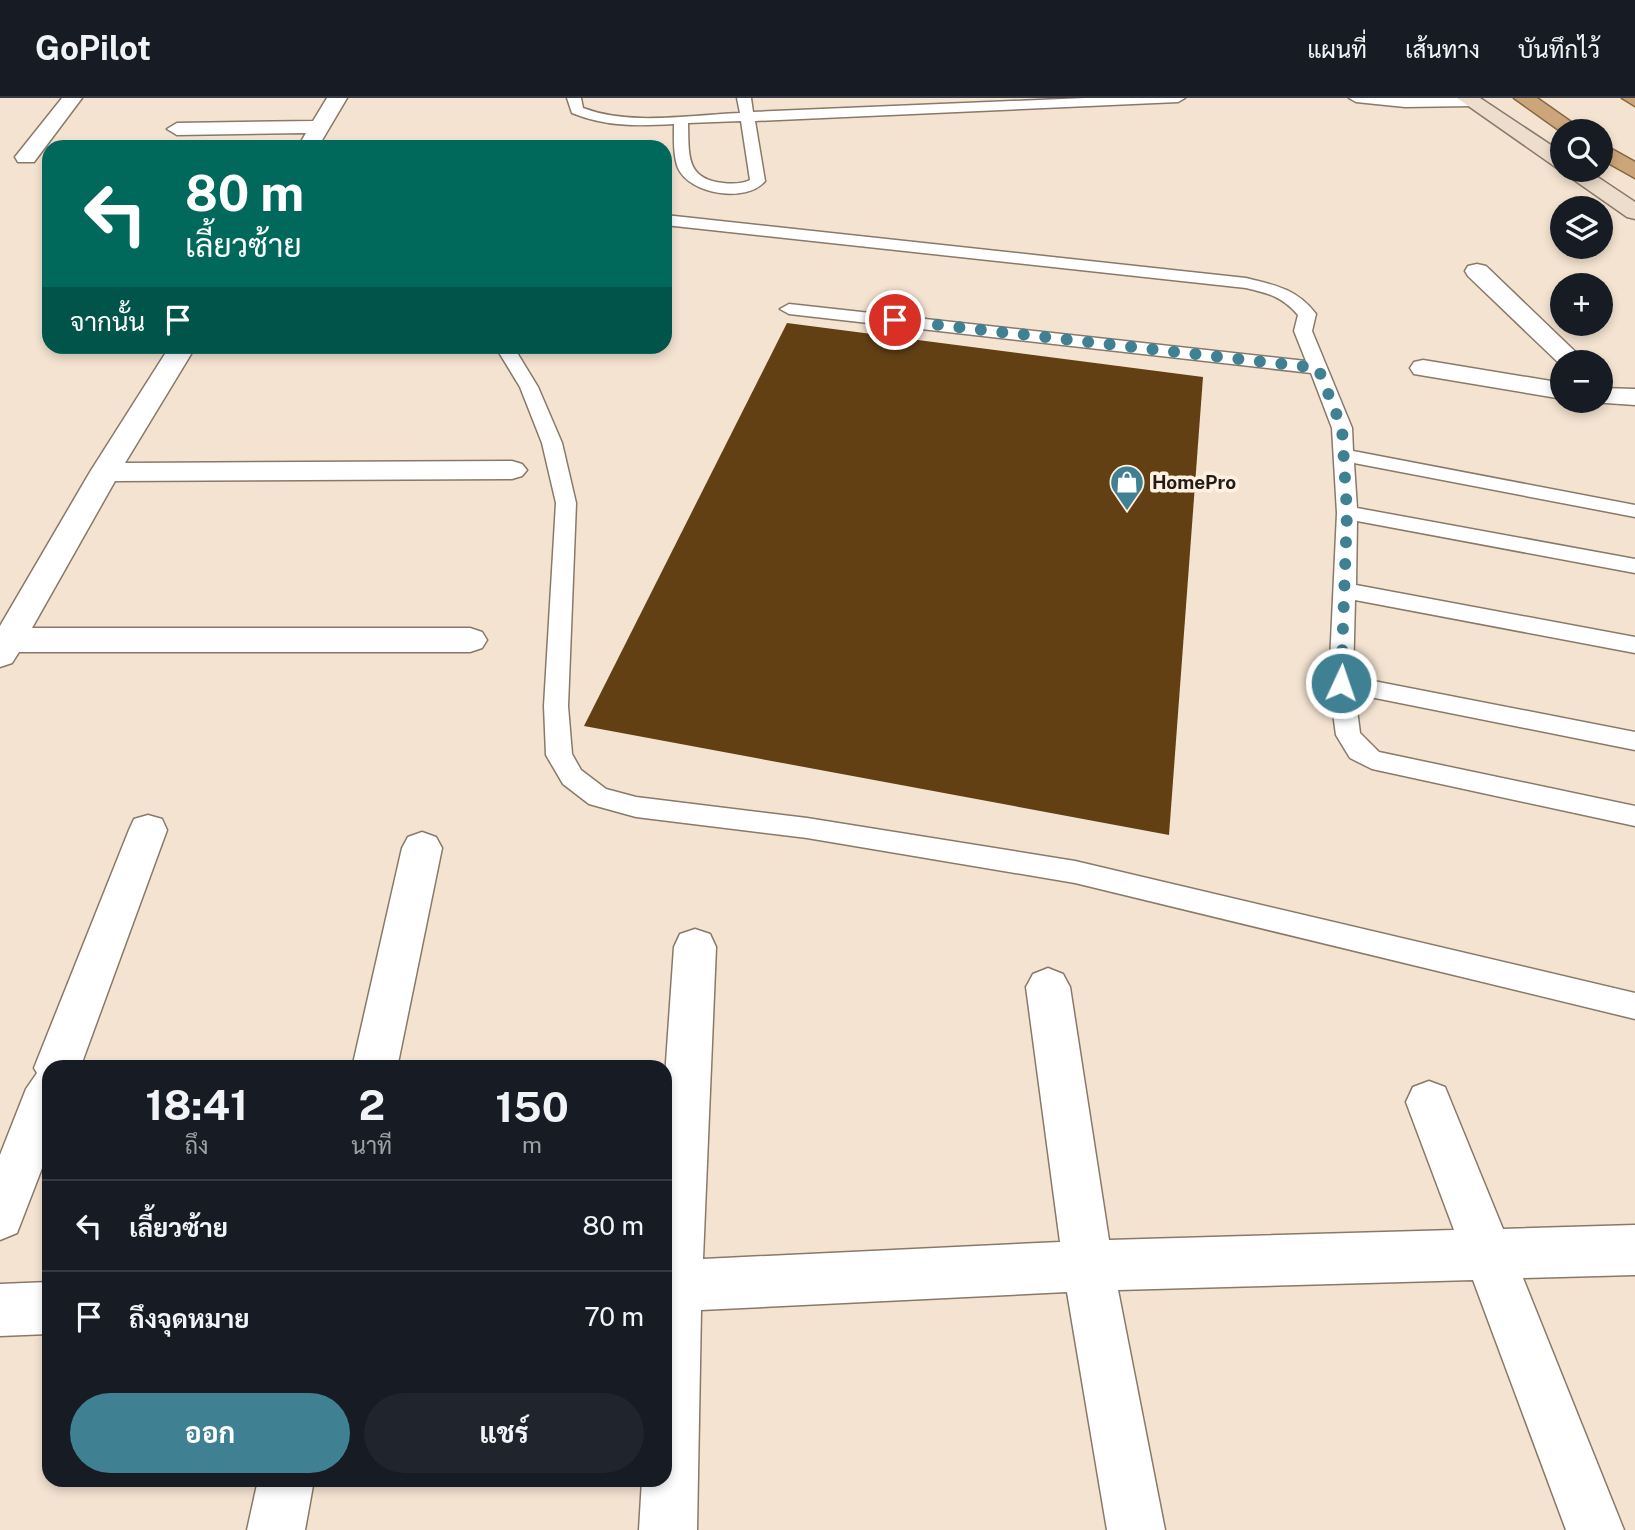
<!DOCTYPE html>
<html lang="th">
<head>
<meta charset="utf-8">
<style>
  body { margin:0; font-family:"Public Sans",Sarabun,sans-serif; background:#20242c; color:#f1f3f6; height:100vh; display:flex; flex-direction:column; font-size:26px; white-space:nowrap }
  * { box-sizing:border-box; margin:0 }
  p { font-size:23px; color:#9ea1a6 }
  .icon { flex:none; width:38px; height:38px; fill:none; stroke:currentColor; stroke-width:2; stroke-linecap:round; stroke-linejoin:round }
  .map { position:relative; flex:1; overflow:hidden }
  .details { position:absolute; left:42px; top:962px; width:630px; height:427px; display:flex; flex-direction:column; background:#171b24; border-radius:21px; box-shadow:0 4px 10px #0003 }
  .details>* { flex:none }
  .hud { position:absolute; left:42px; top:42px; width:630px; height:214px; border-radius:21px; box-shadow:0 4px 10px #0003; background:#00695c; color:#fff; overflow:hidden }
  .fabs { position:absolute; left:1550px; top:21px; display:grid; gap:14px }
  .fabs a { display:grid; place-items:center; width:63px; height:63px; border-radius:50%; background:#171b24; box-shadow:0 4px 10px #0003; font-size:35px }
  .pin { position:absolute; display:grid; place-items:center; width:60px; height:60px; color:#fff; margin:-30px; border:4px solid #fff; border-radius:50%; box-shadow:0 2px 7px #0007 }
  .me { position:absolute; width:77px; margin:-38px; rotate:3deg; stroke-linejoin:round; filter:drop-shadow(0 0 5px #0008) }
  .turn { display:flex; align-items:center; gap:24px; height:147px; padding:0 28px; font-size:32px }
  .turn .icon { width:91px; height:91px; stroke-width:2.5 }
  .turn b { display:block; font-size:49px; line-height:60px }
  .then { display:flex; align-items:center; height:66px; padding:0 28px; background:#0003; gap:14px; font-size:26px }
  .eta { display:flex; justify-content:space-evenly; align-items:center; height:119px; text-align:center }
  .eta b { font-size:42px; font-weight:700; line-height:49px }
  .button { display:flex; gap:14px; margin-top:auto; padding:14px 28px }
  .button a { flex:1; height:80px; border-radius:42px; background:#3f8093; color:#fff; font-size:28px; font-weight:700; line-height:80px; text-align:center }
  .button a+a { background:#20242c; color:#f1f3f6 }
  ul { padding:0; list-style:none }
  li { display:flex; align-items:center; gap:21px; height:91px; padding:0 28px; border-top:2px solid #363941 }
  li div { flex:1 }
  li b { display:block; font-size:26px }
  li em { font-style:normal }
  header { display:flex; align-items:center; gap:42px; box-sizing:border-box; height:98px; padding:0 35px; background:#171b24; border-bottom:2px solid #363941 }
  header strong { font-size:33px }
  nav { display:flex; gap:38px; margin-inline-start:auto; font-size:24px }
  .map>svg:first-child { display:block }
  .building { fill:#624014 }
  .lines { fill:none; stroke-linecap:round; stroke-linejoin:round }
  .service-casing { stroke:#887969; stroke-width:3 }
  .minor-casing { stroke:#887969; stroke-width:3 }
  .secondary-casing { stroke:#887969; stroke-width:3 }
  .trunk-casing { stroke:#886742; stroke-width:3 }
  .service { fill:#fff; fill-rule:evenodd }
  .minor { fill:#fff; fill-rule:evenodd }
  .secondary { fill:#ecddcd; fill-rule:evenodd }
  .trunk { fill:#cca67a; fill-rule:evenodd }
  .route { stroke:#3f8093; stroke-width:12; stroke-dasharray:0 21.6 }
  .labels { text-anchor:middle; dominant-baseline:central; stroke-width:7; stroke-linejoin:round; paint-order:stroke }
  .far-poi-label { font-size:19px; font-weight:bold; fill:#221c16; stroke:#fff1e2; text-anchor:start }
</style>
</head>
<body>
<header>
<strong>GoPilot</strong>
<nav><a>แผนที่</a><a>เส้นทาง</a><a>บันทึกไว้</a></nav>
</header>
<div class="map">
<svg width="1635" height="1432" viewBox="0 0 1635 1432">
  <rect width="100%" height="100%" fill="#f4e3d1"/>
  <path class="building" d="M787,225l416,54 -34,458 -585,-109z"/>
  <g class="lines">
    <g class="service-casing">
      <path id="service" d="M567,0h14l2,10c48,18 106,7 157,5l-3,-15h14l2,14 332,-14h100l-7,4 -423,19 10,60c-18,22 -75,14 -87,-13 -5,-13 -4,-30 -4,-44 -37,2 -67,3 -102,-11zM741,23l9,59c-8,4 -18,4 -27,3 -38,-4 -34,-29 -35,-60z
        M1349,0h123l7,4 -7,4 -67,1 -49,-5z
        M665,117l581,63c29,7 51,11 70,36l-4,17 40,97 1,23 282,54v12l-281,-54 3,45 278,51v14l-278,-52 -1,64 279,52v16l-280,-53 -2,77 282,55v18l-280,-56 5,39 19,19 256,54v20l-263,-57 -22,-11 -14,-23 -7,-52 8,-170 -5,-85 -21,-55 -522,-59 -9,-5 9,-5 517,57 -12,-30 4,-16c-15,-18 -30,-22 -52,-27l-581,-63z
        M495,248h18l25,41 24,56 14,60 -8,203 4,48 9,16 25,19 30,8 171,21 268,43 560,132v26l-560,-136 -268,-45 -171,-21 -47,-13 -26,-20 -17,-29 -2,-49 12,-203 -14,-60 -22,-56z"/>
    </g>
    <g class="minor-casing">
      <path id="minor" d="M62,0h20l-48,64h-16l-3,-5z
        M327,0h20l-29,49h-20l8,-14 -129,2 -10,-6 10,-6 136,-2z
        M1477,166l9,2 100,96h-23v5l-95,-91 -3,-5 3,-5z
        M170,248h26l-71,117 387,-2 10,3 5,6 -5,6 -10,3 -397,2 -83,147h438l12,4 5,8 -5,8 -12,4h-451l-7,11 -12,4v-41l90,-154z
        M1423,262l140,23v16l-149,-25 -4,-6 4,-6z
        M1601,290l34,1v16l-44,-3 10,-1z
        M148,717l14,4 5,11 -87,238h-31v82l-32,83 -17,7v-85l26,-66 11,-16 -3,-5 95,-238 5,-11z
        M422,734l14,5 6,11 -45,220h-45l50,-220 6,-11z
        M695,831l15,5 6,13 -13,312 357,-17 -34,-255 7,-13 15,-6 15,6 7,13 39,253 345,-10 -48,-128 7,-15 16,-6 16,6 58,142 132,-4v50l-112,3 101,252h-58l-93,-250 -355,10 47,240h-58l-40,-238 -366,18 -4,220h-58l3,-50h23v-403l9,-130 6,-13z
        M49,1184v52l-49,2v-52z
        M258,1382h56l-9,50h-58z"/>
    </g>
    <g class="secondary-casing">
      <path id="secondary" d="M1457,0h23l83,55v17h24l48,32v17l-8,-2z"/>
    </g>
    <g class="trunk-casing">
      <path id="trunk" d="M1514,0h23l47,33 -21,2z
        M1622,0h13v8z
        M1601,45l34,19v16l-34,-19z"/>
    </g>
    <use href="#service" class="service"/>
    <use href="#minor" class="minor"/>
    <use href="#secondary" class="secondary"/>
    <use href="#trunk" class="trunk"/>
  </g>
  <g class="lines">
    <path class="route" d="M895,222l423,48 24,60 5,85 -6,170"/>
  </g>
  <defs>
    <g id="shop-pin" transform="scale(1.75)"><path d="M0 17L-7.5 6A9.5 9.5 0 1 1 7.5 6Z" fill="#3f8093" stroke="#fff1e2"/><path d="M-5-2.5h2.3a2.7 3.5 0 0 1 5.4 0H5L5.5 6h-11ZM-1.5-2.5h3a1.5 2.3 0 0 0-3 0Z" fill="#fff"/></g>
  </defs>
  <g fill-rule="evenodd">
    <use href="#shop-pin" x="1127" y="384"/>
  </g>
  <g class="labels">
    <g class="far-poi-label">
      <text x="1152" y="384">HomePro</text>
    </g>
  </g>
</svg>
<div class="fabs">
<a><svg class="icon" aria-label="search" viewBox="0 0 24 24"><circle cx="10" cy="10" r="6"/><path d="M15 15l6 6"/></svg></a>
<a><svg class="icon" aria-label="layers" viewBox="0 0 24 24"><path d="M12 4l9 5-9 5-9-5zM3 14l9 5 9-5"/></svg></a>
<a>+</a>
<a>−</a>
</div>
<div class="pin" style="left:895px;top:222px;background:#d93025"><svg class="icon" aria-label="arrive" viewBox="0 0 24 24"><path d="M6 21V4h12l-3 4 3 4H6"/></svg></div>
<svg class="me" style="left:1341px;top:585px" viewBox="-20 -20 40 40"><circle r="17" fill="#3f8093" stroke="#fff" stroke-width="3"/><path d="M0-11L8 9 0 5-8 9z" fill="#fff"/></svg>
<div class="hud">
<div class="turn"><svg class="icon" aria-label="left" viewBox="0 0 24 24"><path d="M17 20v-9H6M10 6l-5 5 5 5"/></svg><div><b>80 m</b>เลี้ยวซ้าย</div></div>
<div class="then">จากนั้น<svg class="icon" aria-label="arrive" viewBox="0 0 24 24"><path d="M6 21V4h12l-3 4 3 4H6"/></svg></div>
</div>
<section class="details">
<div class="eta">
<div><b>18:41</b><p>ถึง</p></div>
<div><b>2</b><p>นาที</p></div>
<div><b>150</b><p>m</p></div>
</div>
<ul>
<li><svg class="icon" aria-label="left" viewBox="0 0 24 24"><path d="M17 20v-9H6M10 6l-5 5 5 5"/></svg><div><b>เลี้ยวซ้าย</b></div><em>80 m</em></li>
<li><svg class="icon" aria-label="arrive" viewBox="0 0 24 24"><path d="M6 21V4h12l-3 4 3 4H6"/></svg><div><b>ถึงจุดหมาย</b></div><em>70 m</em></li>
</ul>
<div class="button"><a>ออก</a><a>แชร์</a></div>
</section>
</div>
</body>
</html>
